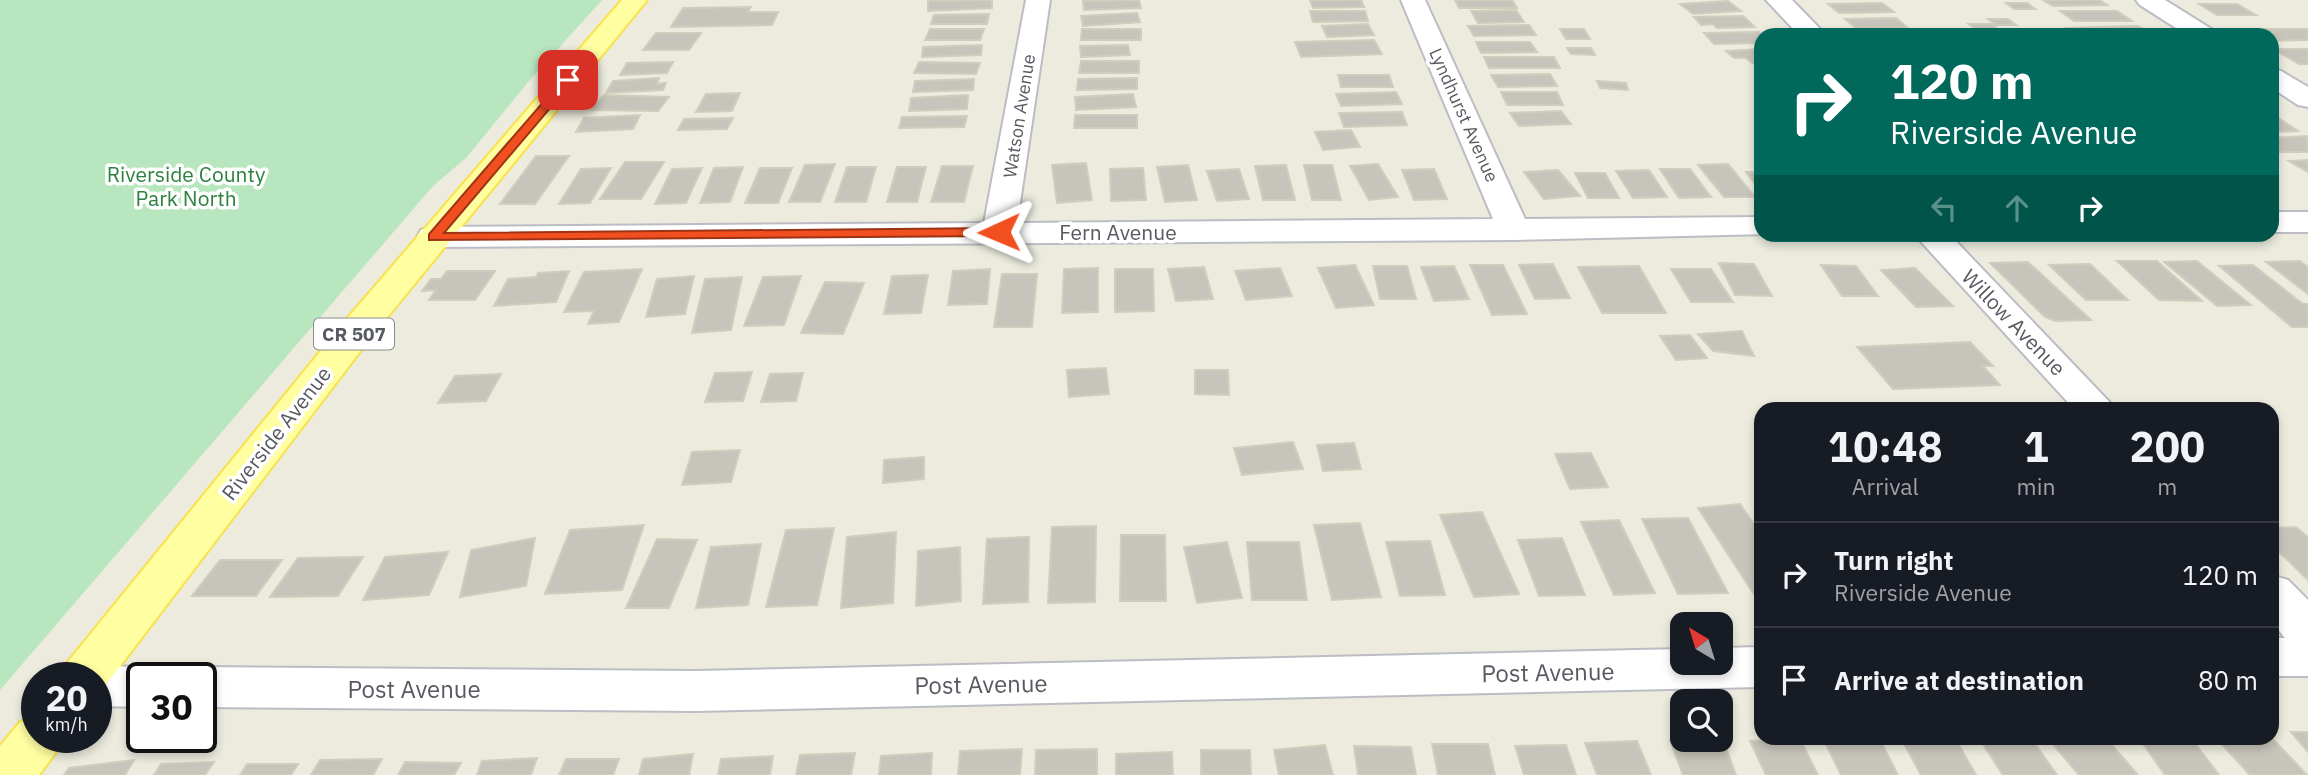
<!DOCTYPE html>
<html lang="en">
<head>
<meta charset="utf-8">
<style>
  body { margin:0; font-family:"IBM Plex Sans",sans-serif; background:#242831; color:#f1f3f6; height:100vh; display:flex; flex-direction:column; font-size:26px; white-space:nowrap }
  * { box-sizing:border-box; margin:0 }
  p { font-size:23px; color:#9ea1a6 }
  .icon { flex:none; width:38px; height:38px; fill:none; stroke:currentColor; stroke-width:2; stroke-linecap:round; stroke-linejoin:round }
  .map { position:relative; flex:1; overflow:hidden }
  .side { position:absolute; left:1754px; top:402px; width:525px; height:343px; display:flex; flex-direction:column; background:#171b24; border-radius:21px; box-shadow:0 4px 10px #0003 }
  .side>* { flex:none }
  .guide { position:absolute; left:1754px; top:28px; width:525px; height:214px; border-radius:21px; box-shadow:0 4px 10px #0003; background:#00695c; color:#fff; overflow:hidden }
  .needle { width:46px; rotate:322deg }
  .tools { position:absolute; left:1670px; top:612px; display:grid; gap:14px }
  .tools a { display:grid; place-items:center; width:63px; height:63px; border-radius:14px; background:#171b24; box-shadow:0 4px 10px #0003; font-size:35px }
  .speed { position:absolute; left:21px; top:662px; display:flex; gap:14px; font-size:35px; font-weight:700; text-align:center }
  .speed>* { display:grid; place-content:center; width:91px; height:91px; border-radius:50%; background:#171b24; box-shadow:0 4px 10px #0003; line-height:1 }
  .speed small { font-size:18px; font-weight:400 }
  .speed .limit { border:4px solid #111; border-radius:10px; background:#fff; color:#111 }
  .pin { position:absolute; display:grid; place-items:center; width:60px; height:60px; color:#fff; margin:-30px; border-radius:14px; box-shadow:0 4px 10px #0006 }
  .me { position:absolute; width:77px; margin:-38px; rotate:269deg; stroke-linejoin:round; filter:drop-shadow(0 0 5px #0008) }
  .turn { display:flex; align-items:center; gap:24px; height:147px; padding:0 21px; font-size:32px }
  .turn .icon { width:91px; height:91px; stroke-width:2.5 }
  .turn b { display:block; font-size:49px; line-height:60px }
  .lanes { display:flex; align-items:center; height:66px; padding:0 21px; background:#0003; justify-content:center; gap:35px; direction:ltr }
  .lanes .off { opacity:.35 }
  .eta { display:flex; justify-content:space-evenly; align-items:center; height:119px; text-align:center }
  .eta b { font-size:42px; font-weight:700; line-height:49px }
  ul { padding:0; list-style:none }
  li { display:flex; align-items:center; gap:21px; height:105px; padding:0 21px; border-top:2px solid #363941 }
  li div { flex:1 }
  li b { display:block; font-size:26px }
  li em { font-style:normal }
  .map>svg:first-child { display:block }
  .green { fill:#b8e6bf }
  .building { fill:#c7c5bb; stroke:#d1cdbc; stroke-width:2 }
  .lines { fill:none; stroke-linecap:round; stroke-linejoin:round }
  .minor-casing { stroke:#bcbdc4; stroke-width:4 }
  .major-casing { stroke:#f8e24b; stroke-width:4 }
  .minor { fill:#fff; fill-rule:evenodd }
  .major { fill:#fffea0; fill-rule:evenodd }
  .route { fill:#f14f1f; stroke:#9d3314; stroke-width:2 }
  .labels { text-anchor:middle; dominant-baseline:central; stroke-width:7; stroke-linejoin:round; paint-order:stroke }
  .far-street-label { font-size:18px; fill:#585a61; stroke:#fff }
  .shield { fill:#fff; stroke:#8a8c90; stroke-width:2 }
  .shield-label { font-size:19px; font-weight:bold; fill:#585a61 }
  .park-label { font-size:21px; fill:#2e813f; stroke:#fff }
  .street-label { font-size:21px; fill:#585a61; stroke:#fff }
  .near-street-label { font-size:24px; fill:#585a61; stroke:#fff }
</style>
</head>
<body>
<div class="map">
<svg width="2308" height="775" viewBox="0 0 2308 775">
  <rect width="100%" height="100%" fill="#ecebde"/>
  <path class="green" d="M0,0h602l-73,81 -63,77 -33,28 -433,504z"/>
  <path class="building" d="M992,0v8l-64,3v-10z
    M1139,0l2,8 -57,2 -1,-9z
    M1310,0h51l3,7 -51,1z
    M1455,0h57l5,8h-58z
    M2043,0h56l8,5 -54,1z
    M1728,1l13,10 -48,3 -13,-10z
    M1882,3l12,9 -55,1 -11,-9z
    M2006,3h21l8,6h-21z
    M2199,4h38l19,11h-39z
    M751,7l-3,5h30l-6,13 -101,2 12,-19z
    M1516,10l8,12 -46,1 -7,-12z
    M1310,11h55l3,10 -55,1z
    M2060,11h57l15,10h-58z
    M1137,13l3,9 -57,4 -2,-10z
    M989,14l-2,10h-56l3,-9z
    M1743,16l12,11 -38,1 -4,-4 -12,1 -7,-8z
    M1896,18l12,10h-52l-11,-9z
    M1988,19h20l8,6h-20z
    M1368,24l6,11 -47,2 -5,-11z
    M1969,24h23l8,7 -23,-1z
    M1529,25l7,10 -62,1 -6,-10z
    M2138,26l15,9h-75l-11,-7z
    M930,29h54l-4,11h-55z
    M1082,29h59v11h-60z
    M1560,29h24l6,10h-24z
    M2237,29h71v11l-36,1v-6h-25z
    M1759,32l3,3 -2,8 -46,1 -10,-11z
    M656,33h45l-12,17h-46z
    M1374,40l8,14 -81,3 -6,-15z
    M1476,42h54l7,10 -56,1z
    M982,45l-1,10 -59,2 1,-10z
    M1128,45l2,10 -49,2 -1,-11z
    M1567,48h24l4,7 -24,-1z
    M1760,49v14h-8l-6,-5h-12l-8,-7z
    M2273,49h35v15h-9z
    M1484,57h70l6,11h-71z
    M1081,61h58v12h-60z
    M673,62l-6,11 -47,2 7,-12z
    M919,62l61,1 -4,11 -62,-1z
    M1550,74l7,12 -59,1 -7,-12z
    M1338,75h51l4,12h-52z
    M659,78l-2,6 9,-1 -3,7 -57,3 7,-12z
    M1137,78v11l-60,1 1,-11z
    M974,79l-1,11 -60,2 2,-11z
    M1597,81l29,2 2,7 -28,-2z
    M1396,92l6,12 -61,2 -5,-12z
    M1501,92h56l6,13h-56z
    M740,93l-8,18 -36,1 10,-18z
    M1133,94l3,13 -60,3 -1,-13z
    M604,95l65,2 -11,14 -67,-1z
    M968,95l-1,14 -58,2 2,-13z
    M1561,111l10,13 -52,2 -9,-13z
    M1402,112l5,13 -63,2 -5,-14z
    M640,115l-7,14 -57,3 8,-14z
    M1075,115h62v13h-63z
    M967,116l-3,11 -65,1 3,-11z
    M2272,117h5l21,14 -26,1z
    M733,118l-6,11 -49,1 6,-11z
    M1351,130l9,17 -37,3 -8,-18z
    M2307,136l1,16h-36v-14z
    M536,156h33l-34,48h-35z
    M2308,160v12l-19,-11z
    M625,162h39l-23,37h-41z
    M1086,163l6,37 -35,3 -5,-38z
    M835,164l-15,38h-31l16,-37z
    M1378,164l20,33 -29,3 -19,-34z
    M1728,164l27,33h-31l-26,-32z
    M1188,165l9,35 -32,2 -8,-35z
    M1286,165l9,35h-32l-8,-34z
    M1304,165h28l9,35h-29z
    M942,166h31l-9,36h-33z
    M743,167l-13,35 -30,1 14,-35z
    M847,167h29l-10,35h-31z
    M897,167h29l-9,35h-30z
    M611,168l-21,35 -31,1 22,-35z
    M702,168l-16,35 -31,1 17,-35z
    M760,168h32l-14,35h-33z
    M1143,168l3,32 -35,1 -1,-32z
    M1239,169l10,30 -32,2 -10,-30z
    M1434,169l13,30 -33,1 -12,-30z
    M1660,169h30l21,28 -32,1z
    M1558,170l22,26 -36,3 -20,-27z
    M1649,170l18,27 -34,1 -17,-27z
    M1746,172h14v19z
    M1575,173h30l14,25h-31z
    M2117,261h40l45,40 -43,-1z
    M2197,261l54,44 -34,1 -53,-44z
    M2300,261l8,6v27l-42,-32z
    M2028,262l63,58 -36,1 -10,-4 -55,-54z
    M1719,263l35,1 18,32 -37,-1z
    M1553,264l17,34 -35,1 -16,-34z
    M2090,264l38,36h-42l-37,-35z
    M1355,265l19,40 -38,3 -18,-40z
    M1470,265h33l24,49 -35,1z
    M1821,265l35,1 22,30h-36z
    M2253,265l50,39h5v23h-16l-73,-61z
    M1373,266h34l9,33h-36z
    M1454,266l15,33 -35,2 -13,-34z
    M1639,266l27,47h-64l-24,-46z
    M1204,267l9,32 -37,2 -8,-32z
    M1098,268v44l-36,1 2,-44z
    M1280,268l12,28 -46,4 -11,-29z
    M1915,268l38,38 -37,1 -35,-37z
    M642,269l-23,53 -31,2 6,-13 -30,1 20,-40z
    M990,269l-3,35 -39,1 5,-34z
    M1115,269h38l1,42 -39,1z
    M1671,269h40l22,33h-42z
    M447,271h48l-20,29h-46l7,-10 -14,1 9,-12h10z
    M569,271l-13,31 -62,4 14,-27 28,-2 2,-4z
    M1002,274h35l-5,53h-38z
    M928,275l-7,38 -37,1 8,-38z
    M694,276l-9,38 -39,3 11,-38z
    M801,276l-17,49 -40,1 19,-49z
    M742,277l-11,53 -39,3 13,-54z
    M825,282l39,1 -21,51 -42,-1z
    M1742,331l12,25 -41,-5 -15,-17z
    M1690,335l17,23 -31,2 -16,-24z
    M1970,342l23,24h-10l17,19 -107,4 -36,-42z
    M1106,368l3,26 -40,3 -2,-27z
    M1195,370h33l1,25 -34,-1z
    M752,372l-9,29 -38,1 10,-29z
    M803,373l-7,28 -35,1 9,-28z
    M501,374l-15,27 -48,2 17,-27z
    M1293,442l10,27 -61,6 -8,-27z
    M1354,443l7,26 -38,2 -6,-26z
    M740,450l-9,32 -49,3 10,-33z
    M1591,453l17,34 -38,2 -15,-35z
    M924,457v22l-41,4 1,-23z
    M1740,504l20,29v62l-5,1 -57,-88z
    M1482,512l37,82 -45,3 -34,-82z
    M1688,518l40,75 -50,1 -36,-75z
    M1619,520l36,73 -41,2 -33,-73z
    M1360,523l21,74 -49,3 -18,-75z
    M644,525l-22,65 -77,4 25,-64z
    M1096,526l-1,76 -47,1 4,-76z
    M2296,527l12,10v43l-36,-35v-17z
    M834,528l-17,77 -51,2 20,-77z
    M896,532l-3,71 -52,5 6,-71z
    M1121,535h44l1,66h-46z
    M1029,537l-1,65 -45,2 4,-65z
    M535,538l-9,48 -66,11 11,-47z
    M1562,538l23,57 -46,1 -21,-56z
    M657,539l40,1 -28,68h-43z
    M1430,541l15,54 -45,1 -14,-54z
    M1227,542l15,56 -45,5 -13,-56z
    M1247,542h52l8,58h-55z
    M761,544l-13,61 -52,3 15,-61z
    M960,547l1,54 -45,5 2,-55z
    M448,552l-19,43 -66,5 22,-43z
    M363,557l-25,39 -68,1 28,-39z
    M220,560h62l-26,36h-64z
    M2291,732h17v20z
    M1823,738h56l19,37h-57z
    M1901,738h54l21,37h-55z
    M1979,738h52l26,37h-54z
    M2064,738h42l32,37h-59l-29,-34z
    M2139,738h52l28,37h-54z
    M2216,738h56l35,37h-57z
    M1800,739l18,36h-52l-16,-34z
    M1670,740h53l13,35h-53z
    M1637,741l14,34h-54l-12,-32z
    M1432,744h56l7,31h-57z
    M1325,745l8,30h-54l-5,-25z
    M1566,745l10,30h-52l-9,-29z
    M1354,746l57,1 5,28h-58z
    M1022,749l-2,26h-62l2,-24z
    M1097,749v26h-62l1,-25z
    M1201,750h49l1,25h-50z
    M1172,752l1,23h-57v-21z
    M855,753l-4,22h-55l4,-20z
    M932,753l-1,22h-52l2,-19z
    M693,754l-4,21h-50l4,-16z
    M773,756l-3,19h-52l3,-16z
    M537,758l-6,17h-54l5,-14z
    M382,759l-9,16h-62l9,-15z
    M566,759h53l-6,16h-54z
    M134,760l-9,15h-61l5,-7z
    M214,762l-9,13h-51l7,-11z
    M405,762l56,1 -7,12h-56z
    M247,764h51l-7,11h-51z"/>
  <g class="lines">
    <g class="minor-casing">
      <path id="minor" d="M1026,0h24l-33,223 476,-4 -92,-219h24l100,219 235,-2v17h9l-255,6 -1081,7 -12,-3 -4,-7 4,-7 12,-3 551,-4z
        M1766,0h26l34,35h-27z
        M2136,0h29l48,30 4,5h-30l-47,-30z
        M2272,69l9,2 27,16v20l-10,-2 -26,-17z
        M2272,212h36v20h-36z
        M1914,234h35l168,176h-42z
        M2272,575l16,5 20,20v76h-36v-38h13l-13,-16z
        M1760,647v40l-1064,24 -495,-4v-30h-20l2,-4 18,-6 495,4 986,-22v14h38v-15z
        M96,666l46,1 18,6 2,4h-20v30l-46,-1v-29h-20l2,-5z"/>
    </g>
    <g class="major-casing">
      <path id="major" d="M622,0h25l-276,337 -270,354 -5,2v-16h-37l8,-14 278,-342z
        M37,716v21h27l-8,15 -17,23h-39v-29l20,-24z"/>
    </g>
    <use href="#minor" class="minor"/>
    <use href="#major" class="major"/>
  </g>
  <path class="route" d="M564,78l10,2 -130,153 555,-5 7,4 -7,4 -570,4v-6z"/>
  <g class="labels">
    <g class="far-street-label">
      <text transform="translate(1464 115) rotate(66)">Lyndhurst Avenue</text>
      <text transform="translate(1019 116) rotate(-81)">Watson Avenue</text>
    </g>
    <rect class="shield" x="314" y="318.5" width="80" height="31" rx="5"/>
    <g class="shield-label">
      <text x="354" y="334">CR 507</text>
    </g>
    <g class="park-label">
      <text x="186" y="174">Riverside County<tspan x="186" dy="24">Park North</tspan></text>
    </g>
    <g class="street-label">
      <text x="1118" y="232">Fern Avenue</text>
      <text transform="translate(2014 322) rotate(46)">Willow Avenue</text>
      <text transform="translate(276 433) rotate(-52)">Riverside Avenue</text>
    </g>
    <g class="near-street-label">
      <text transform="translate(1548 672) rotate(-1)">Post Avenue</text>
      <text transform="translate(981 684) rotate(-1)">Post Avenue</text>
      <text x="414" y="689">Post Avenue</text>
    </g>
  </g>
</svg>
<div class="tools">
<a><svg class="needle" viewBox="-14 -14 28 28"><path d="M0-13l5 13h-10z" fill="#e53935"/><path d="M0 13l5-13h-10z" fill="#9ea1a6"/></svg></a>
<a><svg class="icon" aria-label="search" viewBox="0 0 24 24"><circle cx="10" cy="10" r="6"/><path d="M15 15l6 6"/></svg></a>
</div>
<div class="speed"><div>20<small>km/h</small></div><div class="limit">30</div></div>
<div class="pin" style="left:568px;top:80px;background:#d93025"><svg class="icon" aria-label="arrive" viewBox="0 0 24 24"><path d="M6 21V4h12l-3 4 3 4H6"/></svg></div>
<svg class="me" style="left:999px;top:232px" viewBox="-20 -20 40 40"><path d="M0-17L14 15 0 8-14 15z" fill="#f14f1f" stroke="#fff" stroke-width="4"/></svg>
<div class="guide">
<div class="turn"><svg class="icon" aria-label="right" viewBox="0 0 24 24"><path d="M7 20v-9h11M14 6l5 5-5 5"/></svg><div><b>120 m</b>Riverside Avenue</div></div>
<div class="lanes"><svg class="icon off" aria-label="left" viewBox="0 0 24 24"><path d="M17 20v-9H6M10 6l-5 5 5 5"/></svg><svg class="icon off" aria-label="ahead" viewBox="0 0 24 24"><path d="M12 20V5M6 11l6-6 6 6"/></svg><svg class="icon" aria-label="right" viewBox="0 0 24 24"><path d="M7 20v-9h11M14 6l5 5-5 5"/></svg></div>
</div>
<section class="side">
<div class="eta">
<div><b>10:48</b><p>Arrival</p></div>
<div><b>1</b><p>min</p></div>
<div><b>200</b><p>m</p></div>
</div>
<ul>
<li><svg class="icon" aria-label="right" viewBox="0 0 24 24"><path d="M7 20v-9h11M14 6l5 5-5 5"/></svg><div><b>Turn right</b><p>Riverside Avenue</p></div><em>120 m</em></li>
<li><svg class="icon" aria-label="arrive" viewBox="0 0 24 24"><path d="M6 21V4h12l-3 4 3 4H6"/></svg><div><b>Arrive at destination</b></div><em>80 m</em></li>
</ul>
</section>
</div>
</body>
</html>
